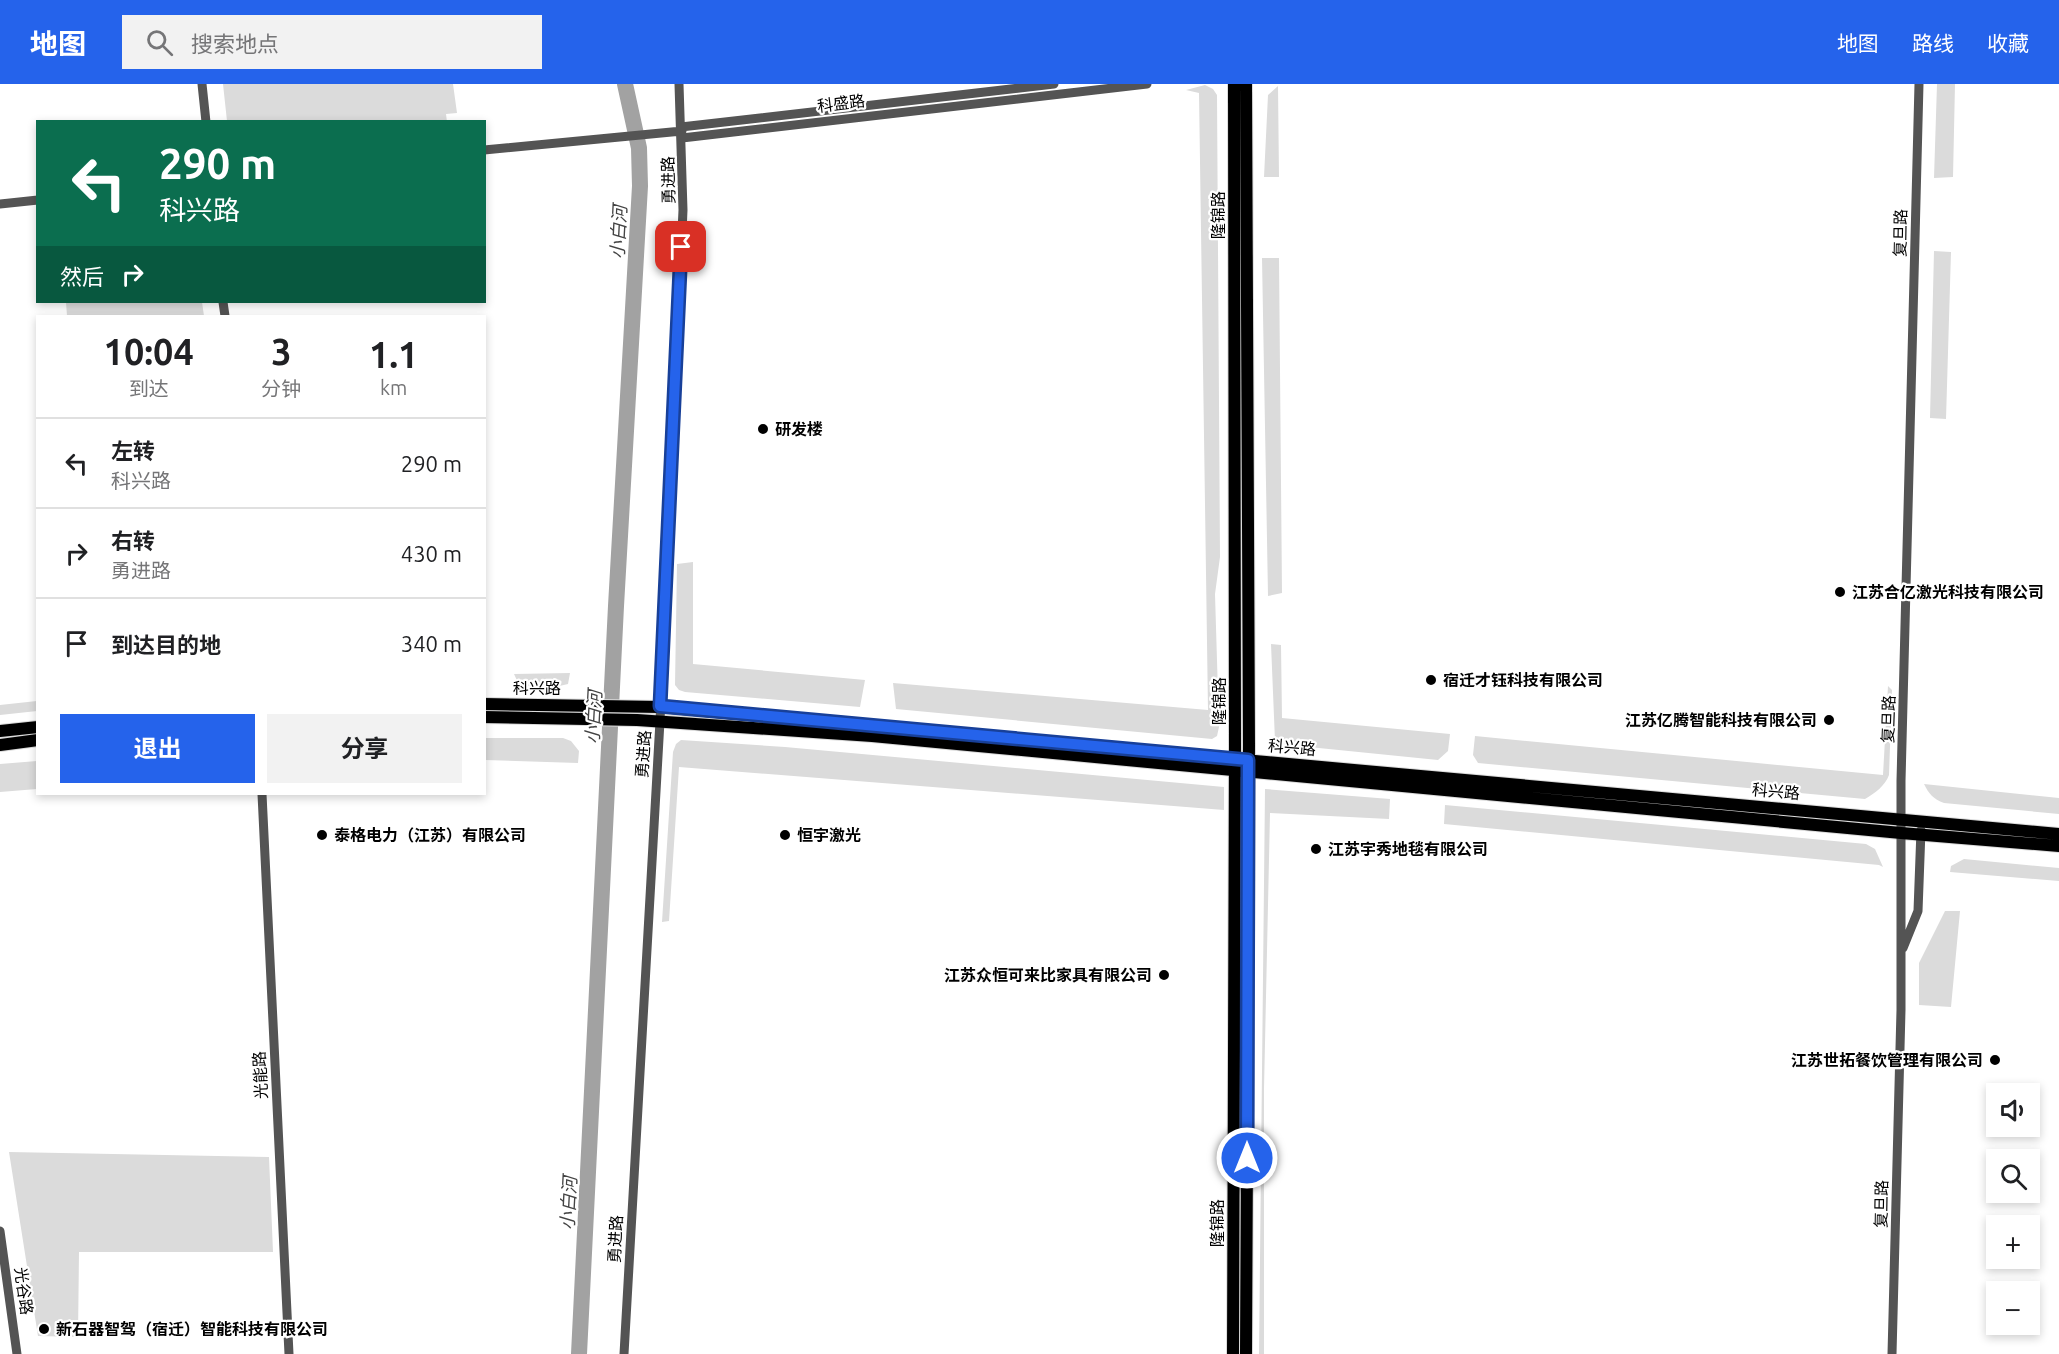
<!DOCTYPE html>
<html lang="zh">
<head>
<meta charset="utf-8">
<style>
  body { margin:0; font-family:Ubuntu,"Noto Sans SC",sans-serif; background:#f2f2f2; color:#202124; height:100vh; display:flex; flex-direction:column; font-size:22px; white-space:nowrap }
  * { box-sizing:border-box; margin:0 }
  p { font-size:20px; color:#757577 }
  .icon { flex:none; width:33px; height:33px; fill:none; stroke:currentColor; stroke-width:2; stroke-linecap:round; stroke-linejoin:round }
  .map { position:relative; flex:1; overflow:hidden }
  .side { position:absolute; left:36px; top:231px; width:450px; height:480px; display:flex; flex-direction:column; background:#fff; border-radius:0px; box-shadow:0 3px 9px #0003 }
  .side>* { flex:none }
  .hud { position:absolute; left:36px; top:36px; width:450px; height:183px; border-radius:0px; box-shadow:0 3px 9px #0003; background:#0b6e4f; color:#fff; overflow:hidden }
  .controls { position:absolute; left:1986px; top:999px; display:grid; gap:12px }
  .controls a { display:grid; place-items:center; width:54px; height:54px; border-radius:0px; background:#fff; box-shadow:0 3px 9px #0003; font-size:30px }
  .pin { position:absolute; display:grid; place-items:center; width:51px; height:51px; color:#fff; margin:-26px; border-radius:12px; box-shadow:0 3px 9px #0006 }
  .me { position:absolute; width:66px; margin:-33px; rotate:0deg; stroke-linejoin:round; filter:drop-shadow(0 0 4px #0008) }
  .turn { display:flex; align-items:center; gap:21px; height:126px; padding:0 24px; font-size:27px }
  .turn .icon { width:78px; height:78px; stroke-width:2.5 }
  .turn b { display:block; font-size:42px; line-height:51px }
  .then { display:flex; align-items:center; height:57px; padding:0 24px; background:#0003; gap:12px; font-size:22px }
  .eta { display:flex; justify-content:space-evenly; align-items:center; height:102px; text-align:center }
  .eta b { font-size:36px; font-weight:700; line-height:42px }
  .cta { display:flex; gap:12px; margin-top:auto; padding:12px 24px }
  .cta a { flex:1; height:69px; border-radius:0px; background:#2563eb; color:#fff; font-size:24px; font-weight:700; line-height:69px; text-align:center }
  .cta a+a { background:#f2f2f2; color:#202124 }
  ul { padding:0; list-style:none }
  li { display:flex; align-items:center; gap:18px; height:90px; padding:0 24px; border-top:2px solid #e0e0e0 }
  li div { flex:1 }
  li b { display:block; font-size:22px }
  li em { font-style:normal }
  header { display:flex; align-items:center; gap:36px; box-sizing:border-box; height:84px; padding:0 30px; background:#2563eb; color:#fff }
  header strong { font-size:28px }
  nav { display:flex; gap:33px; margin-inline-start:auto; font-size:21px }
  .search { width:420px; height:54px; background:#f2f2f2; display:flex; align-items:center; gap:15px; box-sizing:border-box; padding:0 21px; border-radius:0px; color:#757577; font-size:22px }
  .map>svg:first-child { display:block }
  .green { fill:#dbdbdb }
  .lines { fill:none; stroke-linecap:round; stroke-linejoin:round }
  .river { stroke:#a2a2a2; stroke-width:16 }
  .major-casing { stroke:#dbdbdb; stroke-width:14 }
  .minor { stroke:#545454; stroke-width:9 }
  .major { stroke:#000; stroke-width:12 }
  .route-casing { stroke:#184099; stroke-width:15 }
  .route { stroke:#2563eb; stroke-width:10 }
  .poi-dot { fill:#000; stroke:#fff; stroke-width:2 }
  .labels { text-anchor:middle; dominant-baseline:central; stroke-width:4.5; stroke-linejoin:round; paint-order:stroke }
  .street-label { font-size:16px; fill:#000; stroke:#fff }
  .poi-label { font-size:16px; font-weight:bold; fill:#000; stroke:#fff; text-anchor:start }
  .water-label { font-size:18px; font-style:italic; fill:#434343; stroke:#fff }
</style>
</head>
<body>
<header>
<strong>地图</strong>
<div class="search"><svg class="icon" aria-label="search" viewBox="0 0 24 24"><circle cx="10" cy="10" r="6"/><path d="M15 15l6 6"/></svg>搜索地点</div>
<nav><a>地图</a><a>路线</a><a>收藏</a></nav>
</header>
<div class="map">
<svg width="2059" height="1270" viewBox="0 0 2059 1270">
  <rect width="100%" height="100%" fill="#fff"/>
  <path class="green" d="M223,0h230l4,29 -11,1 1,8 -220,-1z
    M1937,0h18l-2,93 -19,1z
    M1205,1l8,4 4,6 3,462 -5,37 4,133 -2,9 -5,3 -316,-30 -3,-26 315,27 -9,-617 -13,-3z
    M1278,2l1,91h-15l4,-82z
    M1934,167l17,1 -5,167 -16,-1z
    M1262,174h17l3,335 -14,3z
    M66,218h136l2,14h-137z
    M693,478v102l172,16 -5,27 -175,-15 -6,-2 -4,-5 2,-121z
    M1271,560l10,1 1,73 168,16 -2,17 -10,9 -159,-16 -4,-3z
    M570,589l-2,11 -17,4 -31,-1 -6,-13z
    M1888,602l4,4 -3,85c-4,11 -14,18 -24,24l-387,-36 -5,-8 2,-19 408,39z
    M37,617v10l-37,4v-10z
    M485,654h78l8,3 8,10 -1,12 -93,-3z
    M681,656l104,7 439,40v23l-545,-43 -10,154 -7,1 11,-170 3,-8z
    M37,677v28l-37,3v-28z
    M1924,700l135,14v16l-115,-11c-11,-4 -15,-9 -20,-19z
    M1265,705l125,10 -1,20 -119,-6 -6,276v265h-5z
    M1445,721l421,39 9,5 8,18 -4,-2 -435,-41z
    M1964,775l95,9v13l-109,-9 1,-6z
    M1945,827h15l-9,96 -32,-2v-42z
    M9,1068l260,5 4,95h-194l-1,85 -40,-1z"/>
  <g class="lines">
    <path class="river" d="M579,1270l37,-748 24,-420 -1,-38 -14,-64"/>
    <g class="major-casing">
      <path id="major" d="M1246,0l3,661 -3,609
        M484,620l176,3 1399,127
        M484,633l153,3 235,16 1029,97 158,13
        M0,647l38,-4
        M0,661l38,-5
        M1233,1270l2,-608 -1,-662"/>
    </g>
    <path class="minor" d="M202,0l4,38
      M681,43l373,-43
      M682,54l465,-54
      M484,66l198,-19
      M0,120l38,-4
      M223,218l2,14
      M262,710l27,560
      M1903,864l15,-37 3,-81
      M0,1147l17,123
      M624,1270l36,-633 23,-511 -4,-126
      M1892,1270l9,-344v-229l18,-697"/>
    <use href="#major" class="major"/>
  </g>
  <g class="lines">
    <g class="route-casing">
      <path id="route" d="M681,163l-21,459 588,54 -1,398"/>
    </g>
    <use href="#route" class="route"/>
  </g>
  <g class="poi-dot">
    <circle cx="763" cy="345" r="6"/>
    <circle cx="1840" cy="508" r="6"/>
    <circle cx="1431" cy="596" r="6"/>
    <circle cx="1829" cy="636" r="6"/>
    <circle cx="322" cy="751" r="6"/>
    <circle cx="785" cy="751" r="6"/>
    <circle cx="1316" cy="765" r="6"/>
    <circle cx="1164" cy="891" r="6"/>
    <circle cx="1995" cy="976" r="6"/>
    <circle cx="44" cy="1245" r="6"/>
  </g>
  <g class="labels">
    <g class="street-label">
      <text transform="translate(841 19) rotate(-7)">科盛路</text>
      <text transform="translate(668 96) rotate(-91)">勇进路</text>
      <text transform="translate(1218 131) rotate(-90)">隆锦路</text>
      <text transform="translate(1900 149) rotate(-89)">复旦路</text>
      <text x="537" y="604">科兴路</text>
      <text transform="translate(1219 617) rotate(-90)">隆锦路</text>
      <text transform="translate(1888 635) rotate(-88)">复旦路</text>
      <text transform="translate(1292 663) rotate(5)">科兴路</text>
      <text transform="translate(643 670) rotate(-86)">勇进路</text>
      <text transform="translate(1776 707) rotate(5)">科兴路</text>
      <text transform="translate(260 991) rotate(-93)">光能路</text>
      <text transform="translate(1881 1120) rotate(-89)">复旦路</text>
      <text transform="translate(1217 1139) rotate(-90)">隆锦路</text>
      <text transform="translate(615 1155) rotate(-87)">勇进路</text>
      <text transform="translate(24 1207) rotate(82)">光谷路</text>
    </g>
    <g class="poi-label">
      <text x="775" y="345">研发楼</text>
      <text x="1852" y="508">江苏合亿激光科技有限公司</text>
      <text x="1443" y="596">宿迁才钰科技有限公司</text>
      <text x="1817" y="636" text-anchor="end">江苏亿腾智能科技有限公司</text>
      <text x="334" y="751">泰格电力（江苏）有限公司</text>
      <text x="797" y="751">恒宇激光</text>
      <text x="1328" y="765">江苏宇秀地毯有限公司</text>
      <text x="1152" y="891" text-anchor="end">江苏众恒可来比家具有限公司</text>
      <text x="1983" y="976" text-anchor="end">江苏世拓餐饮管理有限公司</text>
      <text x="56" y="1245">新石器智驾（宿迁）智能科技有限公司</text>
    </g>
    <g class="water-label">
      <text transform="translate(618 148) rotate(-87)">小白河</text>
      <text transform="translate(593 633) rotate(-87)">小白河</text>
      <text transform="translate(568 1119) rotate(-87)">小白河</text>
    </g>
  </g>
</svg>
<div class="controls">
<a><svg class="icon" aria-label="sound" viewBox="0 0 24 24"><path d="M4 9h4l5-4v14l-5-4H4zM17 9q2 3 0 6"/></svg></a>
<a><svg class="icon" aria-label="search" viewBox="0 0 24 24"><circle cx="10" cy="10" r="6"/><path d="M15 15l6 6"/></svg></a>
<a>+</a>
<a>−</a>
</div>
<div class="pin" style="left:681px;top:163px;background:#d93025"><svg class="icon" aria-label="arrive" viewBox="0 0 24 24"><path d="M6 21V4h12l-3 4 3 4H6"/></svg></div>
<svg class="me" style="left:1247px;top:1074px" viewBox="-20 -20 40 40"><circle r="17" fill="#2563eb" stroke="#fff" stroke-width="3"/><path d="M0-11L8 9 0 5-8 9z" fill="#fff"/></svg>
<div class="hud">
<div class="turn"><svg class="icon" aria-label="left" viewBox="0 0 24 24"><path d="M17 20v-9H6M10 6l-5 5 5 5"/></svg><div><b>290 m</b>科兴路</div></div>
<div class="then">然后<svg class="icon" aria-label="right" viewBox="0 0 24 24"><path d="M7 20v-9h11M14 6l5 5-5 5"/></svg></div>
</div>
<section class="side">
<div class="eta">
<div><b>10:04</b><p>到达</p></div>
<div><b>3</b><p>分钟</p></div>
<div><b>1.1</b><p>km</p></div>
</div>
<ul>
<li><svg class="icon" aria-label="left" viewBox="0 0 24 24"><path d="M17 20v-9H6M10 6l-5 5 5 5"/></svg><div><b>左转</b><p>科兴路</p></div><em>290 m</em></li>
<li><svg class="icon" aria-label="right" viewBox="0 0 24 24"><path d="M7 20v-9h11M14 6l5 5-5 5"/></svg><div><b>右转</b><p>勇进路</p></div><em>430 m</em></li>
<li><svg class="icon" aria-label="arrive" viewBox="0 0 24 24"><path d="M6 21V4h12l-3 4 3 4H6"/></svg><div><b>到达目的地</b></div><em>340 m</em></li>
</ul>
<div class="cta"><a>退出</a><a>分享</a></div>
</section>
</div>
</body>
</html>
